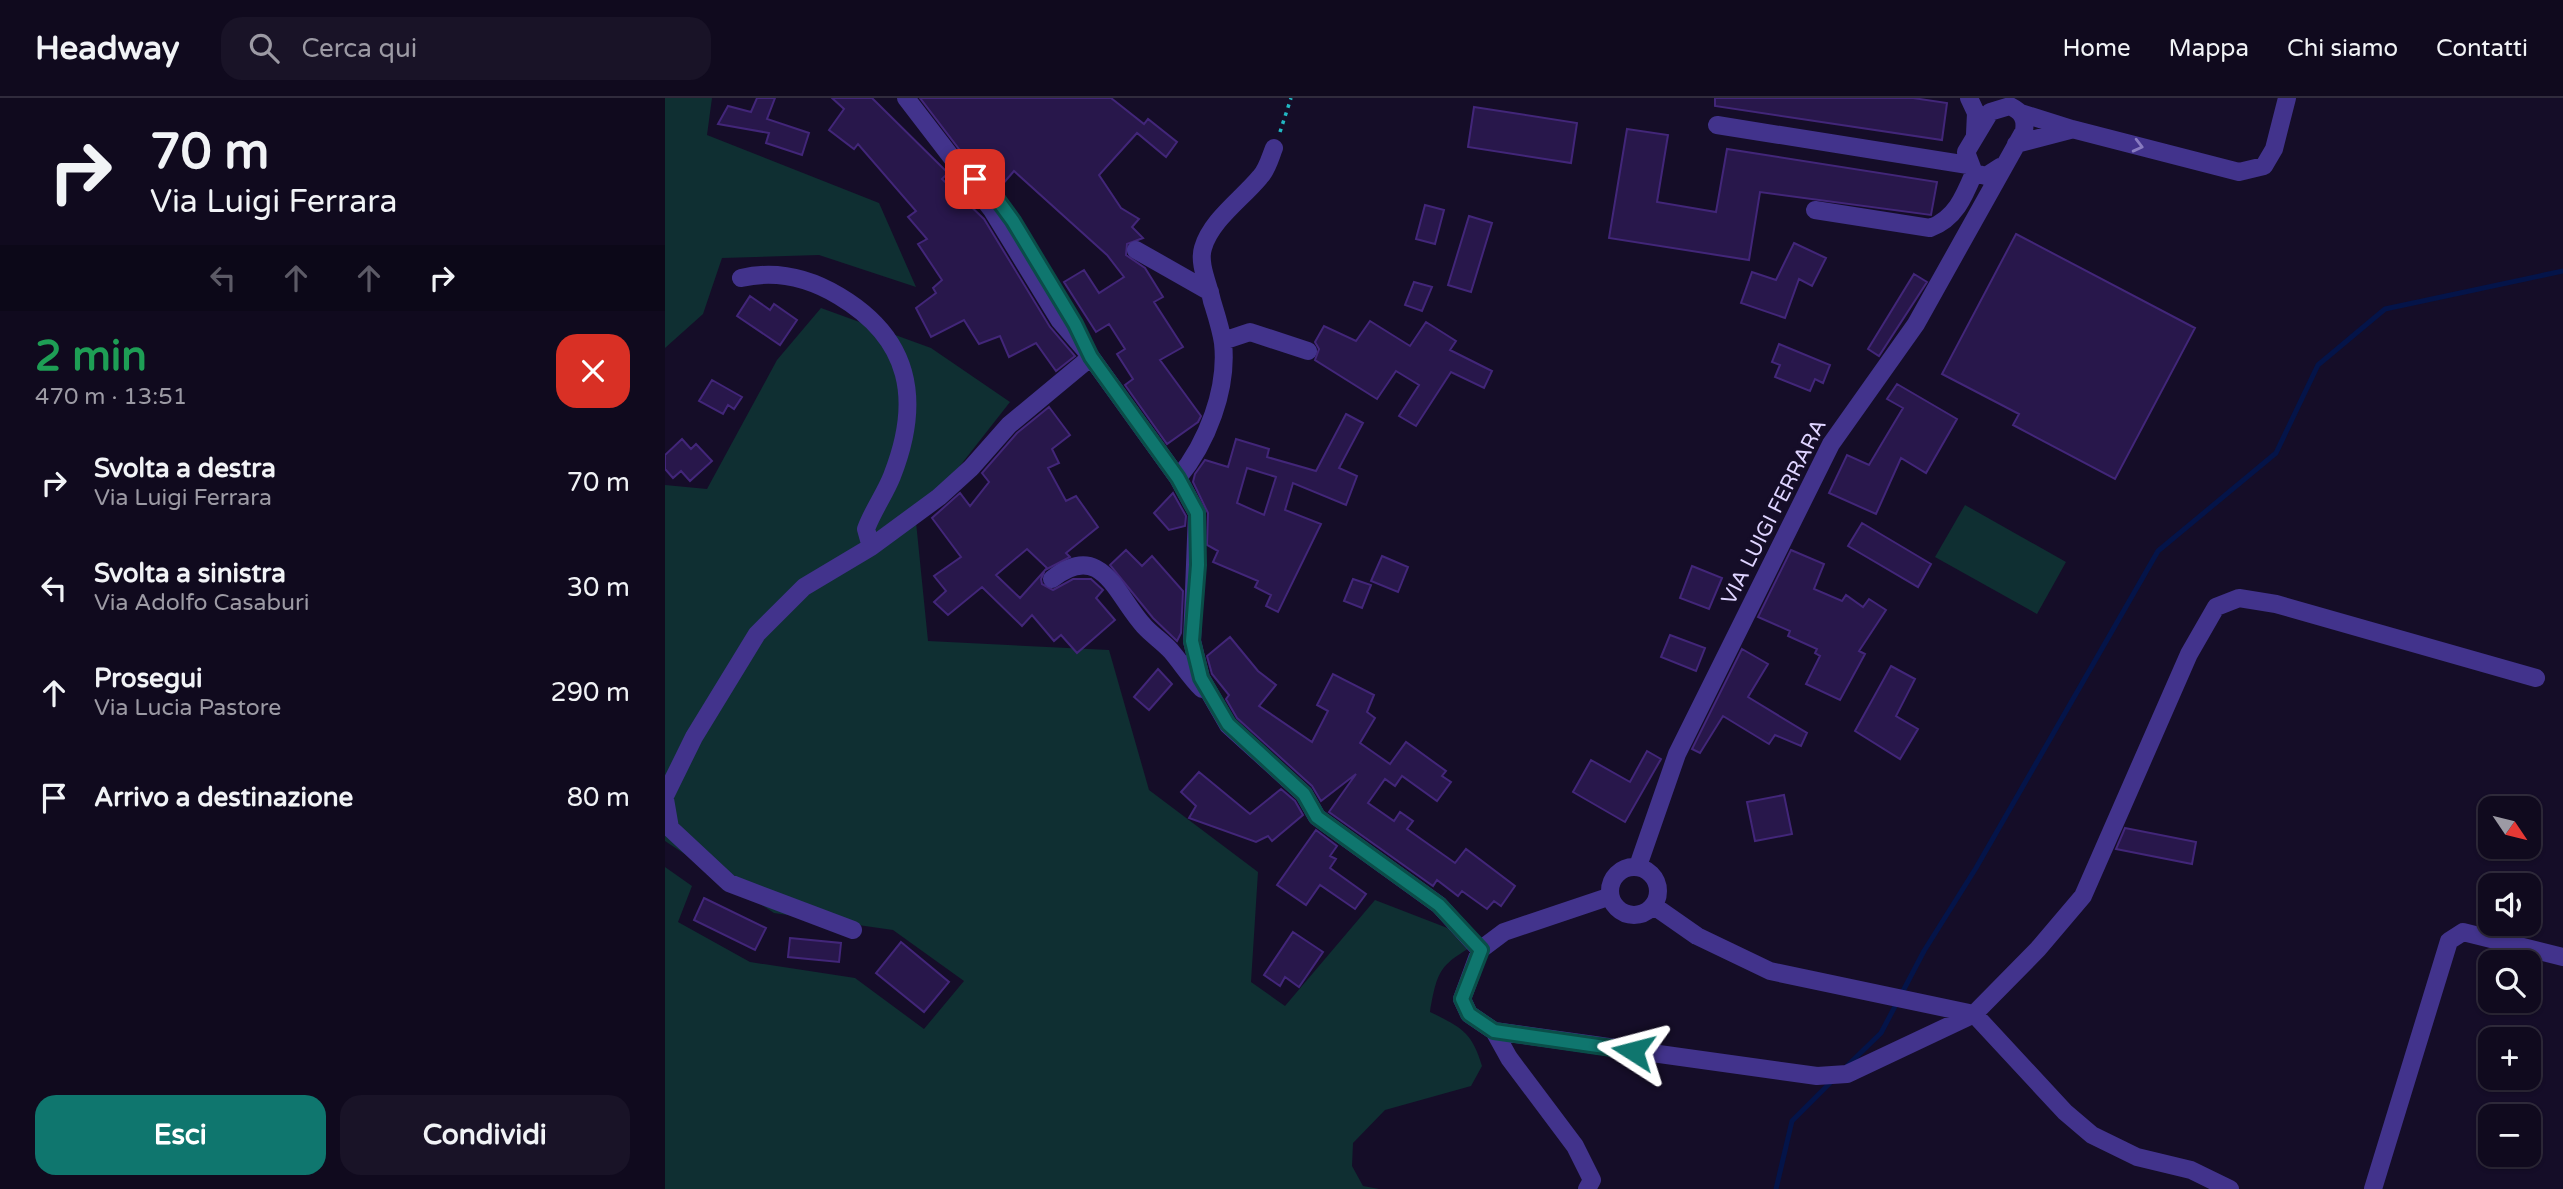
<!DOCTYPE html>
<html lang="it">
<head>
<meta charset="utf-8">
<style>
  body { margin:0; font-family:"Varela Round",sans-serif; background:#191327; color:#f1f3f6; height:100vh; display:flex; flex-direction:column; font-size:26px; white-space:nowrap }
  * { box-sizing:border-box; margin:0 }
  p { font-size:23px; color:#9c9aa4 }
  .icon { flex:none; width:38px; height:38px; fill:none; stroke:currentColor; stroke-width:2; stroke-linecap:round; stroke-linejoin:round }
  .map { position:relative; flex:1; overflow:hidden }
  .panel { display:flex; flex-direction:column; background:#100a1e; width:665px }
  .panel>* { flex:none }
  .guide { background:#100a1e; color:#f1f3f6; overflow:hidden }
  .needle { width:46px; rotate:125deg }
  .fabs { position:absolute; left:1813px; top:698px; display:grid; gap:14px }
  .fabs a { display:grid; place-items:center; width:63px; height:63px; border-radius:14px; background:#100a1e; box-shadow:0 2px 5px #0004,0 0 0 2px #302b3c; font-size:35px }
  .pin { position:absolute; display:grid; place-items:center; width:60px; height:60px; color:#fff; margin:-30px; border-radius:14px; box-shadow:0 4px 10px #0006 }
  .me { position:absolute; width:77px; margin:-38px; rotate:279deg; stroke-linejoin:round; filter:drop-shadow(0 0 5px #0008) }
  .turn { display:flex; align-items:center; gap:24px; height:147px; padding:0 35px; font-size:32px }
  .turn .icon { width:91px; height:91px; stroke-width:2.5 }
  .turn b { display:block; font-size:49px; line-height:60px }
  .lanes { display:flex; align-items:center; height:66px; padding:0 35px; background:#0003; justify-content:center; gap:35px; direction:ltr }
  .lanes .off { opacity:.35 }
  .round { display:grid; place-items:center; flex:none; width:74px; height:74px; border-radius:21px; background:#191327 }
  .summary { display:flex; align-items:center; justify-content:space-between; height:119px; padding:0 35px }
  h1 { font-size:42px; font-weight:800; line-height:52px; color:#1e9e55 }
  .cta { display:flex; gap:14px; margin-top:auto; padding:14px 35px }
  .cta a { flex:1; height:80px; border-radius:21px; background:#0f766e; color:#fff; font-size:28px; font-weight:800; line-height:80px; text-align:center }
  .cta a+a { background:#191327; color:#f1f3f6 }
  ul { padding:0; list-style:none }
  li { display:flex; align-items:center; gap:21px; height:105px; padding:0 35px }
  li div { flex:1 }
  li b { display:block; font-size:26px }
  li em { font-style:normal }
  header { display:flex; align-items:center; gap:42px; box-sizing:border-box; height:98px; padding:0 35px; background:#100a1e; border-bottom:2px solid #302b3c }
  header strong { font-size:33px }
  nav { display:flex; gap:38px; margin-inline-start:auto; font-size:24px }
  .search { width:490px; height:63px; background:#191327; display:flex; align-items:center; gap:18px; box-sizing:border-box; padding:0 24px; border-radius:21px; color:#9c9aa4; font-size:26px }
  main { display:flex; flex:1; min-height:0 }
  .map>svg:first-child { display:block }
  .green { fill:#0f2f32 }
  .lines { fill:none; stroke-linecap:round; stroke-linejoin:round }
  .stream { stroke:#041449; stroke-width:5 }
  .building { fill:#28174b; stroke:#422679; stroke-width:2; fill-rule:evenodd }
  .path { stroke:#22b8c4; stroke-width:3.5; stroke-dasharray:3.5 5; stroke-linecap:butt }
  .minor { stroke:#42338c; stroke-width:18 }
  .oneway { stroke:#887bc0 }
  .route-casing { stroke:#0a4d48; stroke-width:18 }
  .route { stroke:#0f766e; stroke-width:12 }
  .labels { text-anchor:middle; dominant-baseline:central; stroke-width:7; stroke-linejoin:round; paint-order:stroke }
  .street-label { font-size:21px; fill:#ded3ff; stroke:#150d28 }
</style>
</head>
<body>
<header>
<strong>Headway</strong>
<div class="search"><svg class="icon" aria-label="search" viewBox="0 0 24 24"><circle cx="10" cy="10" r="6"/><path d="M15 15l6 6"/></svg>Cerca qui</div>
<nav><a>Home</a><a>Mappa</a><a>Chi siamo</a><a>Contatti</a></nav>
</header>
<main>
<section class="panel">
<div class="guide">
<div class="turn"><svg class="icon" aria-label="right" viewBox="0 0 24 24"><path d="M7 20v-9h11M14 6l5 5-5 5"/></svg><div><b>70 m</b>Via Luigi Ferrara</div></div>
<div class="lanes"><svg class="icon off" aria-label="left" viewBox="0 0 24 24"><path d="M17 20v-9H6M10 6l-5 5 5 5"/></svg><svg class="icon off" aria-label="ahead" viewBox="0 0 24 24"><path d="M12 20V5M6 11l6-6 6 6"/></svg><svg class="icon off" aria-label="ahead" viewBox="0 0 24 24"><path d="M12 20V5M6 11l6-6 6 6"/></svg><svg class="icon" aria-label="right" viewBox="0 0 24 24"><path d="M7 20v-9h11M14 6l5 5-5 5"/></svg></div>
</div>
<div class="summary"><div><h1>2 min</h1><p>470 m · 13:51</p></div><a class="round" style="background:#d93025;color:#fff"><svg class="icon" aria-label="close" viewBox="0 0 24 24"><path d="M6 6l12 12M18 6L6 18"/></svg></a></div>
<ul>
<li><svg class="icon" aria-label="right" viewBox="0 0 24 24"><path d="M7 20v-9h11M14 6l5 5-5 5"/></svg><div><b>Svolta a destra</b><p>Via Luigi Ferrara</p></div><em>70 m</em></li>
<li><svg class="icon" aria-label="left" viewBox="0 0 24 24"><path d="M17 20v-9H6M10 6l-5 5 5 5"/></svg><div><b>Svolta a sinistra</b><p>Via Adolfo Casaburi</p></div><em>30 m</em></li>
<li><svg class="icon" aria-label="ahead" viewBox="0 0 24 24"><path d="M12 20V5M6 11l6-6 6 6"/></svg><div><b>Prosegui</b><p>Via Lucia Pastore</p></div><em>290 m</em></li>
<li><svg class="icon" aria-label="arrive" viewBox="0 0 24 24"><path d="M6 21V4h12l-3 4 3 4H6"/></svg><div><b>Arrivo a destinazione</b></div><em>80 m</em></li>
</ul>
<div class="cta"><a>Esci</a><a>Condividi</a></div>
</section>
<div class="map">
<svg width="1898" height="1091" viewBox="0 0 1898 1091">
  <rect width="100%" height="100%" fill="#150d28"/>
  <path class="green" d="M0,0h47l-5,37 172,68 37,84 -97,-32 -97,3 -19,56 -38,34z
    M156,210l110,40 79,54 -94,120 12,119 181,9 40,140 109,82 -7,110 34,24 90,-106 106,41c-40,24 -43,25 -51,71 31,15 42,20 52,54l-11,20 -86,24 -32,33 -1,23 11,20 16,3h-714v-322l27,19 -14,36 72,40 105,16 69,51 40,-48 -71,-51 -119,-17 -109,-72v-356l42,4 70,-129z
    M1300,407l101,57 -29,52 -102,-57z"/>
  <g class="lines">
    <path class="stream" d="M1181,969l35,-34 43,-82 52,-83 182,-317 118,-98 42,-88 67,-56 178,-38
      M1111,1091l16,-68 40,-40"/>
  </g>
  <path class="building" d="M92,0h18l-8,21 42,14 -7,22 -36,-12 3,-10 -51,-9 10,-18 23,6z
    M167,0h40l76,75 -6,6 42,40 66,108 25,29 -19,15 -20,-28 -27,14 -9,-21 -21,8 -15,-24 -33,17 -15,-29 20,-15 -3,-5 9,-8 -24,-36 9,-5 -19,-22 8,-6 -58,-67 -4,5 -25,-19 15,-21z
    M255,0h191l33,26 4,-5 29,23 -11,15 -29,-24 -38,42 22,33 18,11 -7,8 11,11 -16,6 -1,11 19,13 18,29 -9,5 29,45 -23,13 41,56 -3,6 -31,22 -42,-59 8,-6 -16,-25 8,-5 -16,-25 -13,8 -32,-50 20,-12 15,23 25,-16 -17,-22 -93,-84 -13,15 -42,-37z
    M1050,0h198l34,5 -5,37 -227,-34z
    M809,9l103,16 -6,40 -103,-16z
    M962,31l41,6 -11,67 59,10 11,-63 210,33 -6,33 -171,-23 -11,68 -140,-22z
    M760,107l19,5 -9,34 -19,-5z
    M804,118l23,7 -21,69 -23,-7z
    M1351,136l179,94 -80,151 -102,-54 6,-11 -77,-40z
    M1129,145l32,15 -14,28 -13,-7 -14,39 -44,-15 11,-31 24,8z
    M1249,176l13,8 -48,74 -11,-7z
    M749,184l18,5 -10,24 -17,-6z
    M85,198l20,14 4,-6 23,16 -17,25 -43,-29z
    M705,223l40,25 16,-24 30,19 -6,9 42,21 -8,17 -33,-16 -35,54 -17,-10 20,-31 -23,-14 -19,28 -62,-39 4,-11 -4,-7 9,-16 32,15z
    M1114,246l51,21 -7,18 -8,-4 -5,12 -35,-14 5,-12 -8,-3z
    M47,282l30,17 -8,12 -6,-4 -5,9 -24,-13z
    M1232,286l60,35 -31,54 -25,-15 -25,56 -47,-21 18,-38 22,10 34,-57 -16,-9z
    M384,309l21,28 -18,14 7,14 -11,5 18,33 10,-5 22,31 -32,26 4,4 -25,13 -4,9 1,5 11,6 20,-11h18l12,11 -7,8 19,22 -38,33 -16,-18 -7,6 -22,-26 -10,11 -40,-39 -34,28 -14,-13 12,-11 -12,-15 27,-19 -29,-39 28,-25 10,13 19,-24 -7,-9 35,-40zM362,451l20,19 -27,30 -24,-23z
    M681,316l17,9 -24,45 18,8 -11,29 -53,-22 -8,27 36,14 -43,88 -12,-6 5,-11 -16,-8 3,-6 -45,-19 5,-11 -11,-6 1,-32 -15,-31 2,-8 10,-14 23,7 8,-28 33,10 -2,8 49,14zM582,370l29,9 -12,38 -27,-12z
    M17,341l9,10 5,-5 16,17 -22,20 -9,-10 -8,7 -8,-9v-14z
    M508,395l13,23 -1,10 -16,4 -15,-17z
    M1197,425l69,41 -13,23 -70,-41z
    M461,452l16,16 10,-10 31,35 -2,42 -4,8 -24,-23 -43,-53z
    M1126,452l33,14 -10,25 28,12 4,-6 17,12 6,-8 17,11 -27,41 6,3 -25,46 -34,-16 14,-28 -5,-3 2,-4 -29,-13 2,-5 -32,-14z
    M717,458l26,11 -10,25 -27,-11z
    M1027,468l30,12 -13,31 -29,-11z
    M688,481l18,6 -9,23 -18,-7z
    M1005,537l35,13 -9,23 -35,-14z
    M565,539l28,34 18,14 -17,21 53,36 16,-31 -11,-6 16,-31 41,21 -7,17 8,6 -15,25 30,21 16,-22 40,29 -4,5 9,6 -14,19 -35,-25 -7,10 -10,-7 -17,24 26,18 6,-9 13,9 -6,8 48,34 11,-14 49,37 -14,20 -7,-5 -7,8 -25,-18 -4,5 -21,-16 -4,6 -104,-74 27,-38 -35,27 -9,-15 -75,-68 -11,-19 3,-4 -17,-21 -5,-18z
    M1077,551l26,15 -20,33 59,36 -6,13 -26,-11 -6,9 -46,-28 -23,37 -8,-4z
    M1226,568l24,13 -19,37 22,13 -18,30 -45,-28z
    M493,571l14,15 -23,26 -15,-13z
    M982,653l14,8 -36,63 -52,-30 18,-32 39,22z
    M534,674l51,42 31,-25 14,12 8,14 -31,26 -4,-5 -12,6 -67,-24 7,-12 -15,-14z
    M1119,697l8,39 -37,7 -8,-39z
    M1460,730l71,14 -4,22 -76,-15z
    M651,732l21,16 -7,10 6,3 -6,9 36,26 -11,15 -35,-24 -14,20 -29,-20z
    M39,800l62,30 -11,22 -61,-30z
    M628,834l30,20 -24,35 -14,-10 -5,9 -16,-11z
    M125,840l51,5 -2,19 -51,-5z
    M236,844l48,40 -25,30 -48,-39z"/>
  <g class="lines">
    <path class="path" d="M615,34l11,-34"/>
    <path class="minor" d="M241,0l86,112 68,111 31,36 87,121 19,35 -5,128 9,37 27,47 76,69 13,23 122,88 41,45
      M1304,0l7,15 -1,21
      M1356,15l51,16 167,43 25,-6 10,-17 13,-51
      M1052,27l251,40
      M1351,46l54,-14
      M331,100l46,74
      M1150,112l115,18c25,-9 34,-31 44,-55
      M471,152l74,42
      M76,180c34,-8 68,0 98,18 72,43 83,104 53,180 -7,18 -19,34 -26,53l5,18
      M558,243l27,-9 58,19
      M513,380c29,-35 50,-89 45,-135 -2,-14 -7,-29 -11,-42 -3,-16 -14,-37 -9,-53 8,-28 39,-49 57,-71 7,-7 10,-19 14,-29
      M387,481c50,-40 64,17 92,47 8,9 19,16 27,25 11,13 19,26 31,38
      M0,698l29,-59 63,-103 47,-47 67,-40 68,-50 32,-29 38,-43 82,-68
      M0,701l5,29 59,55 124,47
      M973,768l39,-112 154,-310 85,-120 108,-193c2,-13 -2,-19 -14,-25l-20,6 -24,40 8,21 12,3 14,-9
      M945 793a24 24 0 1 1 48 0a24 24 0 1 1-48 0Z
      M989,808l43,30 73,35 204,43 64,-65 45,-53 106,-242 27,-47 23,-9 37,6 260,74
      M829,933l323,45 30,-2 127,-60 91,98 27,23 45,22 54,13 39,19
      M922,1091l5,-9 -17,-34 -66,-88 -15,-27 -25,-17 -7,-15 18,-49 24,-18 104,-35
      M1708,1091l76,-248 14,-9 100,25"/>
  </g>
  <defs><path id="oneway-chevron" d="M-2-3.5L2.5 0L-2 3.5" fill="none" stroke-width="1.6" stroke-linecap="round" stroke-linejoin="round" transform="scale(1.75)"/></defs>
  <use class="oneway" href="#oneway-chevron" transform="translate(1473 48) rotate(14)"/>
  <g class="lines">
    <g class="route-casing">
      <path id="route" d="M310,81l19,16 19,26 62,103 16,33 87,121 19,35 1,52 -6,76 9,37 27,46 76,70 13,23 122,88 42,45 -19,49 7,15 25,17 139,20"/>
    </g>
    <use href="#route" class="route"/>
  </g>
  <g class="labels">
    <g class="street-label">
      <text transform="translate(1109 414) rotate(-63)">VIA LUIGI FERRARA</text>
    </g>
  </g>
</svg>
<div class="fabs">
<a><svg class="needle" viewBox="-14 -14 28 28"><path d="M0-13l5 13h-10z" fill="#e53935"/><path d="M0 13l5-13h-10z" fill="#9c9aa4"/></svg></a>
<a><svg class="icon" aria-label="sound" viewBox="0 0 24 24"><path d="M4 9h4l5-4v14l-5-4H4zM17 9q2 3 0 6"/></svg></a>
<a><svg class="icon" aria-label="search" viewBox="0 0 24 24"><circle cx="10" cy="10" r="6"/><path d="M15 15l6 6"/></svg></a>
<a>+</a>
<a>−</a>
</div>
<div class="pin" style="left:310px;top:81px;background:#d93025"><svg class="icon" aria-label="arrive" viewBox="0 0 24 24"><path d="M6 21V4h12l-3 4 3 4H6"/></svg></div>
<svg class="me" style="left:968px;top:953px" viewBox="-20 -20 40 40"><path d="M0-17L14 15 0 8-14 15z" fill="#0f766e" stroke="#fff" stroke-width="4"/></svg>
</div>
</main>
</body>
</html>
